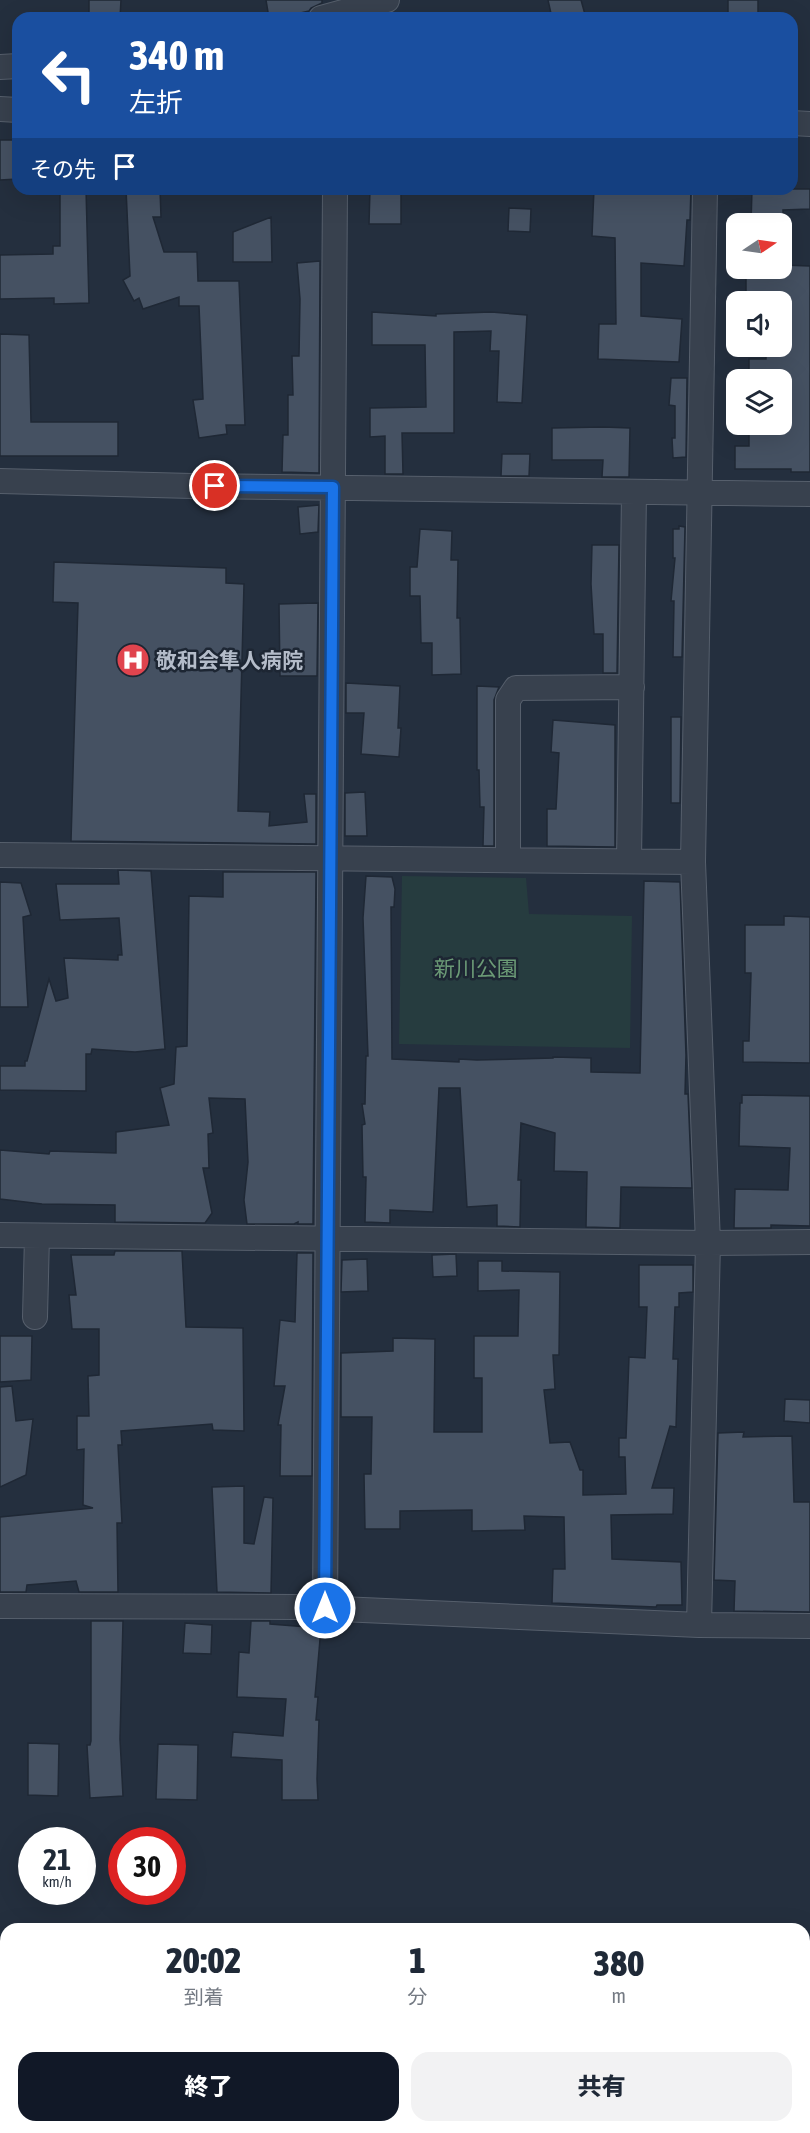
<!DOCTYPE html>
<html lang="ja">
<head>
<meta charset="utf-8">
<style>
  body { margin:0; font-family:"Asap Condensed","Noto Sans JP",sans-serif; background:#f2f2f3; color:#1f2937; height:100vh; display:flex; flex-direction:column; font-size:22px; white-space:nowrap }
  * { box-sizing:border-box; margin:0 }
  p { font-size:20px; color:#747a83 }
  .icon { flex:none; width:33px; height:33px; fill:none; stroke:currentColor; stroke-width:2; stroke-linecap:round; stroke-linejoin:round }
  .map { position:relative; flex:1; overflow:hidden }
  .drawer { position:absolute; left:0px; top:1923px; width:810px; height:210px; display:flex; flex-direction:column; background:#fff; border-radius:18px 18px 0 0; box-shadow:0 6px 24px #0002 }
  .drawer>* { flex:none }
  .hud { position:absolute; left:12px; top:12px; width:786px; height:183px; border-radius:18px; box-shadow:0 6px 24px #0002; background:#1a4fa0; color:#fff; overflow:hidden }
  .needle { width:39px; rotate:77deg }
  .tools { position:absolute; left:726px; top:213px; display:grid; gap:12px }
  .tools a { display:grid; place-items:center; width:66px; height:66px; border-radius:12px; background:#fff; box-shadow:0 6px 24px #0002; font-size:30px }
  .speed { position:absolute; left:18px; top:1827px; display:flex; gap:12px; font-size:30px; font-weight:700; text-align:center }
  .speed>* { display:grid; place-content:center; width:78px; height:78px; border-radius:50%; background:#fff; box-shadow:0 6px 24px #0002; line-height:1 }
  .speed small { font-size:15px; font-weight:400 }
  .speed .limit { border:9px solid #d22; background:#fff; color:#111 }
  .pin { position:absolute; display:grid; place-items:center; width:51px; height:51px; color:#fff; margin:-26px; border:3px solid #fff; border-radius:50%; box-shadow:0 2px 6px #0007 }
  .me { position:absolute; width:66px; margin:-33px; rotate:0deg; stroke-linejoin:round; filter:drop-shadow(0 0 4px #0008) }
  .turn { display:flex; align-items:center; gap:21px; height:126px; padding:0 18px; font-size:27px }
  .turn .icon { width:78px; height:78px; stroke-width:2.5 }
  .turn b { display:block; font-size:42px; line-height:51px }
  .then { display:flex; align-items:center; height:57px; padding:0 18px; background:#0003; gap:12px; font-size:22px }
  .eta { display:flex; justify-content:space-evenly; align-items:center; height:102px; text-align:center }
  .eta b { font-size:36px; font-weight:800; line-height:42px }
  .button { display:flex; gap:12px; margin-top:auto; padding:12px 18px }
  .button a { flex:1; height:69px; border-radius:18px; background:#111827; color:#fff; font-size:24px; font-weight:800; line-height:69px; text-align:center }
  .button a+a { background:#f2f2f3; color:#1f2937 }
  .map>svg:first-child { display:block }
  .green { fill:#263c3f }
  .building { fill:#455162; stroke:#1f2835; stroke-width:1.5 }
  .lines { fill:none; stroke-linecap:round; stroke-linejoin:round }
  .minor-casing { stroke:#565f6c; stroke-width:26 }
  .minor { stroke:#38414e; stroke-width:24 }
  .route-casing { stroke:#114b97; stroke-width:15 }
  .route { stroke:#1a73e8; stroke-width:10 }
  .labels { text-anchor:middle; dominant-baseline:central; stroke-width:5; stroke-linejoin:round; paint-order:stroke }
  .poi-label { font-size:21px; font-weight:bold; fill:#b4bcc9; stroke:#1d2633; text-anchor:start }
  .park-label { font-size:21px; fill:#6b9a76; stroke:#1d2633 }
</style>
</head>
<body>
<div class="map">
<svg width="810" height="2133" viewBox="0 0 810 2133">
  <rect width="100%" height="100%" fill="#242f3e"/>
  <path class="green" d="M402,876l124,2 3,36 103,2 -2,132 -231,-4z"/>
  <path class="building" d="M89,0h32l-1,18h-31z
    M266,0h56v3l-11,5 -2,3 -22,5v2h-18z
    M548,0h33l5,18h-34z
    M728,0h30v18h-30z
    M0,140h18v39l-18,1z
    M60,189h26l3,114 -35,1v-6l-54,1v-44l53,-1v-8h7z
    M126,189h34l1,28h-8l11,35h33l1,29h41l6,144h-19l1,9 -28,4 -6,-38 10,-1 -4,-93h-20v-9l-36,12 -4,-11 -5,3 -11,-21 7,-4z
    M370,189h31v35h-32z
    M594,189h97l-1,31h-3l-3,46 -43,-3v53l41,3 -3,43 -81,-3 1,-35h17l-1,-86 -23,-2z
    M752,189h58v20l-27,1v14h-32z
    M509,208l22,1 -1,23 -22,-1z
    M271,217l1,45h-39v-30z
    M320,261l-1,212 -37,-1 1,-37h5v-40h5l-1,-39h7l1,-57 -3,-36z
    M782,265l28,1v206h-19v-3h-56v-23h14v-17l33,1v-50h-33v-21h17v-13h16v-44h-36v-25h36z
    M372,312l64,4v-2l55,-2 36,3 -5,88 -25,-1 2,-51h-9l1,-20 -37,1v101h-52l1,41h-18v-38l-15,1v-29l56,-1 -1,-62h-53z
    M0,334l29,1 2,87h87v34h-118z
    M671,378h16l-1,79 -13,1 -1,-20h3v-32l-6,-1z
    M603,427l27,1 -1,49h-27l1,-17h-51v-32z
    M502,454h28l-1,22h-28z
    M319,505l-1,27 -18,2 -2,-27z
    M679,526l6,1 -3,130h-9l1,-56h-3l4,-43h-2v-29h6z
    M420,529l32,2 -1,29h7l-1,58h3l1,56 -29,1v-32h-11l-1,-47h-10v-29h7z
    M592,545h27l-2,128h-14v-39h-9l-3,-50z
    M54,562l172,6v15l18,1 -6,227 32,1 -1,14 38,-4 -3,-28h12v50l-245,-3 7,-238 -25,-1z
    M318,603l-1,73h-37l-1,-72z
    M346,683l54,3 -2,42h3l-2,29 -38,-3 3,-41h-18z
    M477,686l22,1 -5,13v146h-11l1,-39h-4l-1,-37h-2z
    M671,717h10l-1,86h-9z
    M553,720l62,5v122l-68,-1v-37h9l3,-56 -8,-1z
    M365,792l2,44h-22v-43z
    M118,870l33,1 14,178 -30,3 -43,-3 -1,5h-5v37l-86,-1v-24h25v-5h2l22,-82 7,22 12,-3 -4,-40 54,2v-5h4l-3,-37 -59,2 -4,-36h63z
    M223,872h93l-3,352h-15v-2l-4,2h-47l-3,-24 4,-38 -3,-63 -36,-1 4,35 -5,1 1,34h-6l9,45 -7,10 -90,-1v-17l-73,-1 -42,-5v-49l49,4 1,-3 66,2v-21l53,-7 -9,-37 14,-4 2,-37 11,-1 2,-150 34,1z
    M366,876l26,1 3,12 -1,18h-3l1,152 67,3v-3l18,1 76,-2v-1l38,1v14l49,1 4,-192 36,1 6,173 -1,39h3l4,94 -71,-1 -1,41 -34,-1 1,-55 -33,-1 1,-38 -34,-10 -3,57h3l-1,47 -23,-1v-21l-30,2 -7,-119h-21l-6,124 -43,-2v13l-25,-1 1,-45h-3l-1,-52 3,-1 -3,-20h3l1,-48h2l-5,-138z
    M0,882l21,1 10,32 -8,2 5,90h-28z
    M784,916l26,1v146l-67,-1v-21h6l2,-68h-6v-48h39z
    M742,1095l68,1v130l-39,-1v3h-37l1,-39 53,1 2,-42 -51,-2 1,-43h2z
    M115,1251h67l4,76 57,1 1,103 -31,-1 -1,-6 -91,7 1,14h-4l4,78h-5l1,69h-39l-3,-11 -49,4 -1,7h-26v-75l93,-9 -10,-3 1,-56 -7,1v-34h12l-1,-40 11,-1v-46h-27l-3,-34h7l-5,-40h43z
    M297,1253h16l-1,223h-32l1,-51h-3l7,-39h-11l6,-66 15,2z
    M456,1254l1,22 -24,1 -1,-22z
    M367,1259l1,32 -27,1 1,-32z
    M478,1261h24v10l58,1 -1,83h-6l2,34 -11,1 6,53 20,-1 10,28h3v25l43,-1 -1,-37h-6v-19h7l3,-81 16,1 2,-51h-8v-42h54v27l-14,1v14h-4l-2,52h5l-2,68 -6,-1 -18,62h22l-1,26 -62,1 1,44 69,3 1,43h-25l-1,2 -104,-4 1,-34h12l-1,-52 -40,-1 1,14 -53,1v-21l-72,1v18h-35l-1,-55h7l1,-57h-31v-64l52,-2v-13l42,1 -1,93h48v-54h-8v-42h44l1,-46 -41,1z
    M0,1336h32l-1,44 -31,2z
    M12,1386l4,35 17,-2 -7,56 -26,12v-100z
    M785,1399l25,1v23l-26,-2z
    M744,1432l-1,5 49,-1 2,66h16v110l-76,-1 1,-30 -21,-1 4,-147z
    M244,1486v57l10,1 10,-47 9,1 -2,95 -54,-1 -5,-105z
    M91,1621h32l-3,118 3,57 -33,2 -3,-53h3l1,-4z
    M251,1621h19v3l51,4 -6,69h3l-2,23h3l-2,59 1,21h-36v-40l-51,-3 2,-25 50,4 3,-37 -49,-2 2,-45 10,1z
    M185,1623l27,2 -1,29 -28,-1z
    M28,1743l31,1 -1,52 -30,-1z
    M158,1744l40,1 -1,55 -41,-1z"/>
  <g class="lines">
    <g class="minor-casing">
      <path id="minor" d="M321,18l66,-18
        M0,67l18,-1
        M0,109l18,1
        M792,123l18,1
        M0,481l192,5 618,8
        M0,855l693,7
        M508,860v-160l8,-12 116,-1
        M629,861l5,-369
        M0,1235l708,8 102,-1
        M35,1317l2,-81
        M0,1606l295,1 404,18 111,1
        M325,1608l10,-1419
        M699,1625l9,-382 -15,-381 12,-673"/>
    </g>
    <use href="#minor" class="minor"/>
  </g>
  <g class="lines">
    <g class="route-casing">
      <path id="route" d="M215,486l118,1 -8,1121"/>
    </g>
    <use href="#route" class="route"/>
  </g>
  <defs>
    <g id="hospital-disc" transform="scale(1.725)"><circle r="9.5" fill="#e0444e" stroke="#1d2633"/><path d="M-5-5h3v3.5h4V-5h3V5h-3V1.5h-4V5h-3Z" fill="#fff"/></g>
  </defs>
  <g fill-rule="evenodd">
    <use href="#hospital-disc" x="133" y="660"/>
  </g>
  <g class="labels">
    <g class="poi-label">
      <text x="156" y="660">敬和会隼人病院</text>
    </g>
    <g class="park-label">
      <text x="476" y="968">新川公園</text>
    </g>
  </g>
</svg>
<div class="tools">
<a><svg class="needle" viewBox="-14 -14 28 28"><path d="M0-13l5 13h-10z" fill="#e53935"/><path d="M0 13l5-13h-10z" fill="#747a83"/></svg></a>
<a><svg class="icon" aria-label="sound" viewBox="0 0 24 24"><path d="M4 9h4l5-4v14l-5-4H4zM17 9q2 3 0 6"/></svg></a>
<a><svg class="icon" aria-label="layers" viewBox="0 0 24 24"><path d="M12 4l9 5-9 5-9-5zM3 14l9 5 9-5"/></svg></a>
</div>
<div class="speed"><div>21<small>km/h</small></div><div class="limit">30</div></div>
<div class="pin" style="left:215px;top:486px;background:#d93025"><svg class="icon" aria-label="arrive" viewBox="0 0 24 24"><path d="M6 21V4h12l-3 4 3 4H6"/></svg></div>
<svg class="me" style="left:325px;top:1608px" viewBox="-20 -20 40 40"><circle r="17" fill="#1a73e8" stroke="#fff" stroke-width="3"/><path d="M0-11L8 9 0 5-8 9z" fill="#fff"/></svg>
<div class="hud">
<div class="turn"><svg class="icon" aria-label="left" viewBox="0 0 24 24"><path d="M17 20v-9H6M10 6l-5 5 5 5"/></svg><div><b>340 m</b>左折</div></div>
<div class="then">その先<svg class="icon" aria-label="arrive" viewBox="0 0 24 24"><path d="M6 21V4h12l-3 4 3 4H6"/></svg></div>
</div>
<section class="drawer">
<div class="eta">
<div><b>20:02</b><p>到着</p></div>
<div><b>1</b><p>分</p></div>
<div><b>380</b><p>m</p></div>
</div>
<div class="button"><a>終了</a><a>共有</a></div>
</section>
</div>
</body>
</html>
